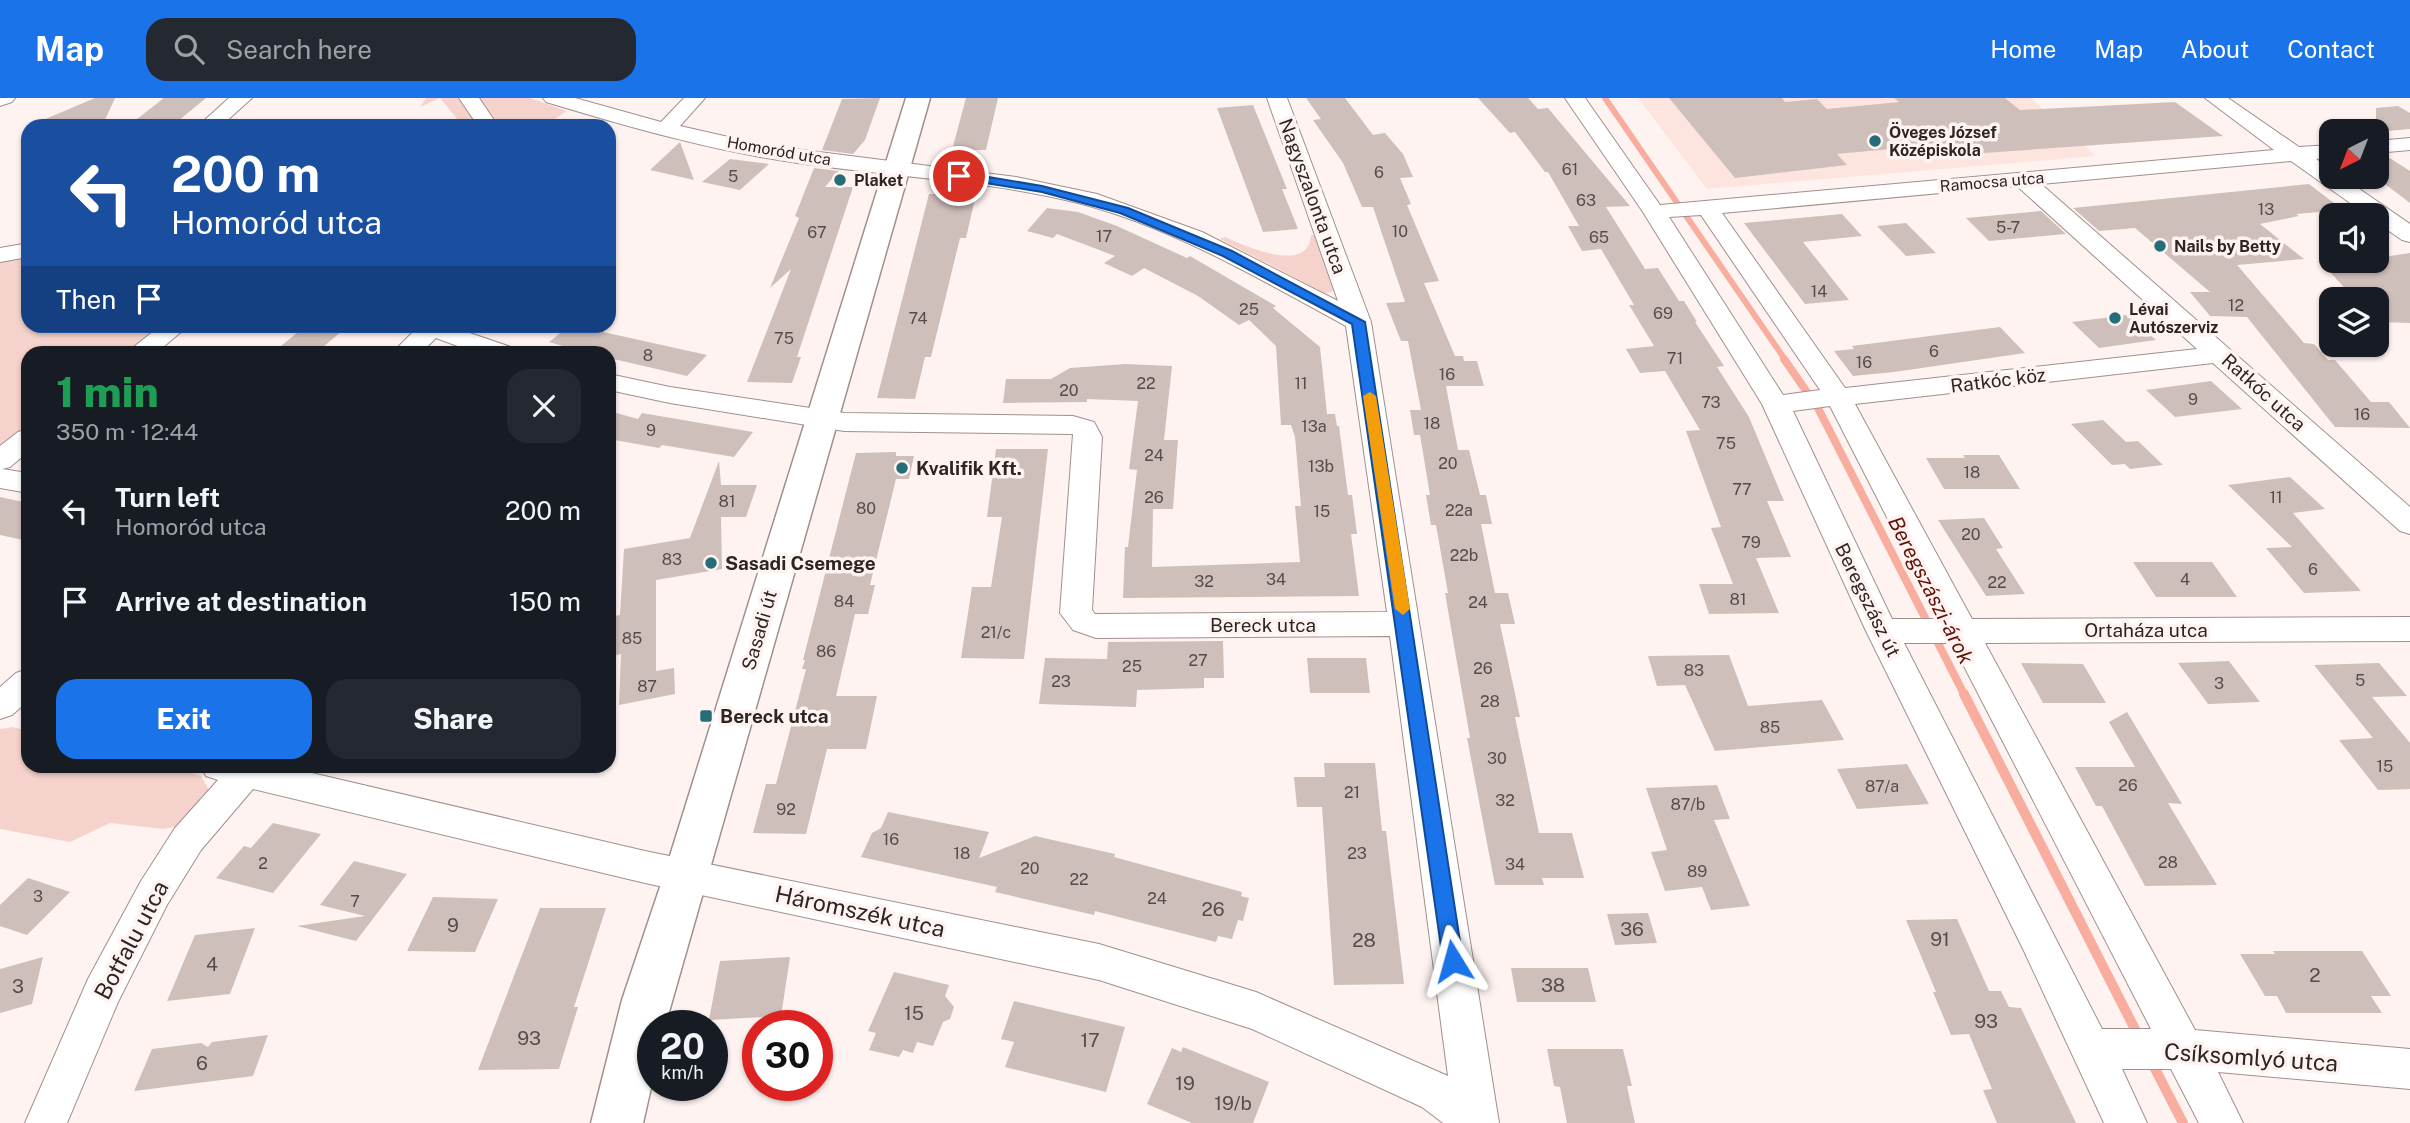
<!DOCTYPE html>
<html lang="en">
<head>
<meta charset="utf-8">
<style>
  body { margin:0; font-family:"Public Sans",sans-serif; background:#242831; color:#f1f3f6; height:100vh; display:flex; flex-direction:column; font-size:26px; white-space:nowrap }
  * { box-sizing:border-box; margin:0 }
  p { font-size:23px; color:#9ea1a6 }
  .icon { flex:none; width:38px; height:38px; fill:none; stroke:currentColor; stroke-width:2; stroke-linecap:round; stroke-linejoin:round }
  .map { position:relative; flex:1; overflow:hidden }
  .drawer { position:absolute; left:21px; top:248px; width:595px; height:427px; display:flex; flex-direction:column; background:#171b24; border-radius:21px; box-shadow:0 2px 5px #0004 }
  .drawer>* { flex:none }
  .banner { position:absolute; left:21px; top:21px; width:595px; height:214px; border-radius:21px; box-shadow:0 2px 5px #0004; background:#1a4fa0; color:#fff; overflow:hidden }
  .needle { width:46px; rotate:222deg }
  .tools { position:absolute; left:2319px; top:21px; display:grid; gap:14px }
  .tools a { display:grid; place-items:center; width:70px; height:70px; border-radius:14px; background:#171b24; box-shadow:0 2px 5px #0004; font-size:35px }
  .speed { position:absolute; left:637px; top:912px; display:flex; gap:14px; font-size:35px; font-weight:700; text-align:center }
  .speed>* { display:grid; place-content:center; width:91px; height:91px; border-radius:50%; background:#171b24; box-shadow:0 2px 5px #0004; line-height:1 }
  .speed small { font-size:18px; font-weight:400 }
  .speed .limit { border:10px solid #d22; background:#fff; color:#111 }
  .pin { position:absolute; display:grid; place-items:center; width:60px; height:60px; color:#fff; margin:-30px; border:4px solid #fff; border-radius:50%; box-shadow:0 2px 7px #0007 }
  .me { position:absolute; width:77px; margin:-38px; rotate:352deg; stroke-linejoin:round; filter:drop-shadow(0 0 5px #0008) }
  .turn { display:flex; align-items:center; gap:24px; height:147px; padding:0 35px; font-size:32px }
  .turn .icon { width:91px; height:91px; stroke-width:2.5 }
  .turn b { display:block; font-size:49px; line-height:60px }
  .then { display:flex; align-items:center; height:66px; padding:0 35px; background:#0003; gap:14px; font-size:26px }
  .round { display:grid; place-items:center; flex:none; width:74px; height:74px; border-radius:21px; background:#242831 }
  .head { display:flex; align-items:center; justify-content:space-between; height:119px; padding:0 35px }
  h1 { font-size:42px; font-weight:800; line-height:52px; color:#1e9e55 }
  .primary-button { display:flex; gap:14px; margin-top:auto; padding:14px 35px }
  .primary-button a { flex:1; height:80px; border-radius:21px; background:#1a73e8; color:#fff; font-size:28px; font-weight:800; line-height:80px; text-align:center }
  .primary-button a+a { background:#242831; color:#f1f3f6 }
  ul { padding:0; list-style:none }
  li { display:flex; align-items:center; gap:21px; height:91px; padding:0 35px }
  li div { flex:1 }
  li b { display:block; font-size:26px }
  li em { font-style:normal }
  header { display:flex; align-items:center; gap:42px; box-sizing:border-box; height:98px; padding:0 35px; background:#1a73e8; color:#fff }
  header strong { font-size:33px }
  nav { display:flex; gap:38px; margin-inline-start:auto; font-size:24px }
  .search { width:490px; height:63px; background:#242831; display:flex; align-items:center; gap:18px; box-sizing:border-box; padding:0 24px; border-radius:21px; color:#9ea1a6; font-size:26px }
  .map>svg:first-child { display:block }
  .built { fill:#fee4df }
  .green { fill:#f5d3cc }
  .lines { fill:none; stroke-linecap:round; stroke-linejoin:round }
  .stream-far2 { stroke:#f8ad9f; stroke-width:6 }
  .stream-far1 { stroke:#f8ad9f; stroke-width:8 }
  .stream { stroke:#f8ad9f; stroke-width:10 }
  .building { fill:#cfbfbb }
  .street-casing { stroke:#a0908d; stroke-width:2 }
  .secondary-casing { stroke:#a0908d; stroke-width:3 }
  .street { fill:#fff; fill-rule:evenodd }
  .secondary { fill:#fff; fill-rule:evenodd }
  .route { fill:#1a73e8; stroke:#114b97; stroke-width:2 }
  .slow { fill:#f59e0b }
  .poi-dot { fill:#256d79; stroke:#fef3f1; stroke-width:2.5 }
  .labels { text-anchor:middle; dominant-baseline:central; stroke-width:7; stroke-linejoin:round; paint-order:stroke }
  .far-poi-label { font-size:16px; font-weight:bold; fill:#2c2524; stroke:#fef3f1; text-anchor:start }
  .far-street-label { font-size:16px; fill:#2c2524; stroke:#fef3f1 }
  .number-label { font-size:16px; fill:#554c4a }
  .street-label { font-size:19px; fill:#2c2524; stroke:#fef3f1 }
  .poi-label { font-size:19px; font-weight:bold; fill:#2c2524; stroke:#fef3f1; text-anchor:start }
  .near-number-label { font-size:19px; fill:#554c4a }
  .water-label { font-size:21px; font-style:italic; fill:#621107; stroke:#fef3f1 }
  .near-street-label { font-size:23px; fill:#2c2524; stroke:#fef3f1 }
</style>
</head>
<body>
<header>
<strong>Map</strong>
<div class="search"><svg class="icon" aria-label="search" viewBox="0 0 24 24"><circle cx="10" cy="10" r="6"/><path d="M15 15l6 6"/></svg>Search here</div>
<nav><a>Home</a><a>Map</a><a>About</a><a>Contact</a></nav>
</header>
<div class="map">
<svg width="2410" height="1025" viewBox="0 0 2410 1025">
  <rect width="100%" height="100%" fill="#fef3f1"/>
  <path class="built" d="M1638,0h393l65,58 -389,33z"/>
  <path class="green" d="M426,0h35l18,28h-16l-23,-28 -20,9z
    M478,0h52l37,13 -23,15h-47z
    M1311,137h6l19,49 -4,8 -7,1 -105,-54 5,-2c20,9 84,38 86,-2z
    M28,156v72h135l-38,27 -97,1v74l-28,22v-190z
    M13,629l15,4v35l142,1 31,9 8,14 -29,36 -17,3 -53,-6 -40,19 -70,-13v-100z"/>
  <g class="lines">
    <path class="stream-far2" d="M1605,0l181,263"/>
    <path class="stream-far1" d="M1784,261l34,49 147,288"/>
    <path class="stream" d="M1964,596l175,343
      M2150,961l33,64"/>
  </g>
  <path class="building" d="M95,0h20l-13,28h-73z
    M164,0h42l-34,28h-44z
    M880,0l-15,42 -12,14 -31,-4 20,-51z
    M966,0h32l-12,52h-34z
    M1306,0h39l28,37 12,-2 18,21 10,23 -13,1 11,26 -4,1 32,76 -15,2 31,73h8l1,5h13l7,25h-38l12,64h11l11,45h6l6,29h-11l14,69h13l7,31h-15l20,93h-5l24,116h33l12,45h-42l2,7h-49l-28,-147h3l-25,-145h3l-12,-68h-5l-5,-30h4l-10,-60h-6l-4,-25h11l-13,-69h-7l-15,-38 19,-1 -32,-95h-11l-19,-44 -30,-43 8,-1z
    M1478,0h50l10,11 10,-1 82,98 -24,1 39,62 13,-1 21,33h5l13,21h-2l29,44 -7,1 32,50 35,84h-17l24,56 -35,1 23,55 -70,1 -10,-30h34l-22,-56 10,-1 -35,-96 14,-1 -35,-59 -25,2 -14,-24 28,-3 -25,-41h5l-33,-56 -19,2 -14,-25h11l-31,-54h-3l-30,-40 -5,1z
    M1669,0h113l3,4 32,-3 10,10 72,-7 -5,-4h111l15,12 155,-8 48,34 -268,19 -11,-11 -107,10 10,11 -112,13z
    M1253,7l34,84h-5l16,40 -35,3 -46,-124z
    M2398,8l12,7v16l-34,3v-24z
    M680,44l14,38 -44,-10z
    M2385,57l25,16v32l-25,-19 -9,-2v-26z
    M730,61l39,5 -29,26 -38,-8z
    M814,70l25,3 -14,16h28l-56,170h4l-9,26 -45,-1 44,-113 -21,19 29,-70 -4,-2z
    M2309,86l34,26 -47,4 3,2 -39,8 44,35 -67,6 67,78 10,1 14,16h7l36,42h18l21,26 -75,-1 -88,-110 -37,-1 -20,-24h20l-75,-64 -36,3 -26,-23z
    M929,96h47l-10,44h-6l-29,119h-6l-10,42 -38,-1z
    M1047,110l31,4 39,14 70,32 3,-2 86,50 -3,2 47,39 7,67h8l2,12h2l9,69h4l5,39h-6l8,62 -236,2 2,-51h3l9,-77 -8,-1 9,-68 -51,-2v3l-84,1 3,-24h45l19,-11 55,-4 47,2 -8,74h14l-5,69h-20l-1,58 148,-5 -5,-56h6l-6,-69 -4,-12h-10l-5,-79 -27,-26 -10,5 -41,-29 -54,-28 -12,8 -28,-13 11,-7 -58,-22 -4,4 -26,-7z
    M2041,113l25,23 -77,7 -23,-23z
    M1842,116l20,22 -59,6 46,58 -44,4 -61,-81z
    M1906,125l30,30 -30,3 -29,-30z
    M2410,155v70l-34,-1v-23h-22l-29,-33 51,-5v-3z
    M2127,217l29,25 -57,8 -27,-26z
    M305,228h43l-31,26 -36,-6z
    M569,228h7l131,29 -20,21 -78,-18v-4h-18l-42,-12z
    M2000,229l25,26 -131,19 -41,4 -19,-25 20,-2 -2,-3z
    M2211,283l31,28 -67,8 -29,-27z
    M609,313l29,8 4,-6 111,19 -19,25 -72,-12 -3,3 -50,-9z
    M2103,322l23,22 12,-1 25,24 -33,4 -5,-5 -13,1 -41,-41z
    M996,351h52l-24,210 -63,-1 11,-71h19l11,-70h-15z
    M896,354v4h18l-5,23h-13l-26,106h5l-7,29h-13l-19,82h41l-11,53h-39l-21,85 -53,-1 13,-49h10l30,-115h-4l3,-9h-2l53,-207z
    M1963,357h36l21,34h-76l-18,-31h39z
    M719,363l2,24h36l-11,32h-25l1,52 -66,11v91l18,-3 1,26 -56,11 2,-51 -8,2v-5l-4,1v-35l11,-2 4,-66 66,-11z
    M2290,379l35,32 -32,4 68,78 -57,2 -38,-45 26,-1 -64,-62z
    M0,399l28,6v38l-28,-6z
    M1984,420l19,30 -7,1 29,45 -39,2 -48,-76z
    M2133,464h79l25,35h-81z
    M1223,543l1,37h-20v10l-67,2 -1,17 -97,-3 6,-46 62,1 1,-17z
    M1729,557l19,51 74,-6 22,40 -129,11 -30,-66 -28,1 -9,-30z
    M1307,560h59l4,35h-60z
    M2229,563l31,41 -52,2 -30,-41z
    M2021,565l62,1 23,39h-63z
    M2379,565l28,33 -35,1 38,46v46l-32,1 -39,-50 34,-2 -59,-73z
    M2127,614l55,92 -14,-1 49,82 -72,1 -43,-80h-6l-21,-39h60l-26,-45z
    M1324,665h51l7,68h4l18,153 -70,1 -12,-178h-25l-3,-30h31z
    M1907,666l22,40 -72,5 -20,-40z
    M1717,687l13,34 -16,1 36,86 -39,4 -9,-23 -37,4 -14,-39 16,-2 -21,-62z
    M888,714l101,20 -10,26 56,-22 80,18 -1,3 128,35 -1,4 8,2 -6,23 -5,-1 -6,19 -14,-3 -2,6 -121,-31 -1,4 -99,-23 2,-5 -136,-30 11,-24 9,-5z
    M273,725l48,11 -48,59 -57,-15 28,-32 7,2z
    M354,763l53,13 -51,67 -59,-15 68,-10 -45,-11z
    M28,780l42,14 -43,43 -27,-9v-21z
    M433,799l65,2 -23,53 -68,-1z
    M540,810h66l-32,99h4l-19,62 -81,1z
    M1648,815l9,30 -42,2 -8,-31z
    M1957,821l32,72h12l8,16 12,1 55,115h-79l-14,-33 9,-1 -23,-55 -18,1 -18,-43h3l-30,-72z
    M255,830l-25,66 -63,7 28,-66z
    M2273,853h89l29,45h-20l11,17h-96l-9,-17h-12l-25,-42h35z
    M43,859l-11,47 -32,9v-44z
    M790,859l-9,59 -72,4 11,-59z
    M1511,870h77l8,34h-79z
    M894,874l55,13 -4,11 9,11 -4,12 -7,3 -10,24 -16,-4 -4,11 -10,-3 -4,7 -30,-7 7,-17 -8,-2z
    M1014,903l111,26 -19,65 -101,-25 9,-25 -13,-3z
    M268,937l-15,41 -119,15 18,-42 49,-6 7,4 4,-5z
    M1183,949l86,35 -16,41h-61l-45,-19 25,-56 9,4z
    M1547,951h76l9,37h-5l8,37h-68l-7,-36 -6,-1z"/>
  <g class="lines">
    <g class="street-casing">
      <path id="street" d="M0,0h15l-3,4 -12,4z
        M229,0h23l-31,28h-23z
        M459,0h20l19,28h-20z
        M543,0h32l86,24 23,-24h21l-25,28 84,19 252,32 81,17 105,38 136,69 -71,-203h20l84,224 128,801h-56l-21,-16 -170,-78 -153,-49 -454,-97 -392,-94 -52,61 -34,55 -49,97 -51,121h-42l63,-144 53,-98 34,-53 43,-48 -12,-4 -5,-10h81l363,85 454,93 157,48 192,84 -58,-440 -294,2 -23,-8 -13,-17 13,-179 -229,-3 -174,-28 -61,-13v-16l61,13 174,26 229,3 21,6 8,15 -10,173 3,4 292,-2 -41,-286c-85,-46 -170,-97 -264,-122 -93,-24 -190,-27 -284,-41 -86,-12 -169,-36 -252,-61z
        M1565,0h20l75,107 614,-55 -69,-52h23l71,49 32,-2v12l-15,2 15,10v8h11l68,47v18l-8,-2 -26,-18v-7h-9l-76,-54 -250,23 369,323v27l-10,-3 -187,-168 -358,41 117,215 438,-2v24l-425,2 210,387 215,19v40l-192,-17 25,51h-44l-28,-54h-49l25,54h-43l-80,-172 -158,-320 -104,-227 -119,-192zM2017,88l180,163 -352,39 -123,-175zM1701,117l119,175 -37,5 -114,-178zM1830,308l109,213h-47l-99,-208zM1904,545h48l199,386h-49z
        M2410,40v12l-34,3v-12z
        M28,145v14l-28,5v-14z
        M160,228h28l-33,28h-30z
        M414,228h35l65,22 4,6h-39l-43,-16 -16,16h-29l25,-25z
        M28,331v23l-18,15 -8,2 26,4v20l-28,-5v-42l18,-14z
        M28,571v32l-16,14 -12,4v-32l16,-14z"/>
    </g>
    <g class="secondary-casing">
      <path id="secondary" d="M906,0h24l-265,928h-12v53l-10,44h-52l31,-123 42,-125z"/>
    </g>
    <use href="#street" class="street"/>
    <use href="#secondary" class="secondary"/>
  </g>
  <path class="route" d="M959,74l83,14 86,22 104,43 133,71 98,639 -3,7 -7,3 -7,-3 -3,-7 -91,-637 -129,-68 -103,-43 -78,-21 -87,-14 -1,-2z"/>
  <path class="slow" d="M1370,294l6,4 34,213 -7,6 -8,-6 -32,-213z"/>
  <g class="poi-dot">
    <circle cx="1875" cy="43" r="7"/>
    <circle cx="840" cy="82" r="7"/>
    <circle cx="2160" cy="148" r="7"/>
    <circle cx="2115" cy="220" r="7"/>
    <circle cx="902" cy="370" r="7"/>
    <circle cx="711" cy="465" r="7"/>
    <rect x="699" y="611" width="14" height="14" rx="3.5"/>
  </g>
  <g class="labels">
    <g class="far-poi-label">
      <text x="1889" y="34">Öveges József<tspan x="1889" dy="18">Középiskola</tspan></text>
      <text x="854" y="82">Plaket</text>
      <text x="2174" y="148">Nails by Betty</text>
      <text x="2129" y="211">Lévai<tspan x="2129" dy="18">Autószerviz</tspan></text>
    </g>
    <g class="far-street-label">
      <text transform="translate(779 53) rotate(10)">Homoród utca</text>
      <text transform="translate(1992 84) rotate(-5)">Ramocsa utca</text>
    </g>
    <g class="number-label">
      <text x="1570" y="71">61</text>
      <text x="1379" y="74">6</text>
      <text x="733" y="78">5</text>
      <text x="1586" y="102">63</text>
      <text x="2266" y="111">13</text>
      <text x="2008" y="129">5-7</text>
      <text x="1400" y="133">10</text>
      <text x="817" y="134">67</text>
      <text x="1104" y="138">17</text>
      <text x="1599" y="139">65</text>
      <text x="1819" y="193">14</text>
      <text x="2236" y="207">12</text>
      <text x="1249" y="211">25</text>
      <text x="1663" y="215">69</text>
      <text x="918" y="220">74</text>
      <text x="784" y="240">75</text>
      <text x="1934" y="253">6</text>
      <text x="648" y="257">8</text>
      <text x="1675" y="260">71</text>
      <text x="1864" y="264">16</text>
      <text x="1447" y="276">16</text>
      <text x="1146" y="285">22</text>
      <text x="1301" y="285">11</text>
      <text x="1069" y="292">20</text>
      <text x="2193" y="301">9</text>
      <text x="1711" y="304">73</text>
      <text x="2362" y="316">16</text>
      <text x="1432" y="325">18</text>
      <text x="1314" y="328">13a</text>
      <text x="651" y="332">9</text>
      <text x="1726" y="345">75</text>
      <text x="1154" y="357">24</text>
      <text x="1448" y="365">20</text>
      <text x="1321" y="368">13b</text>
      <text x="1972" y="374">18</text>
      <text x="1742" y="391">77</text>
      <text x="1154" y="399">26</text>
      <text x="2276" y="399">11</text>
      <text x="727" y="403">81</text>
      <text x="866" y="410">80</text>
      <text x="1459" y="412">22a</text>
      <text x="1322" y="413">15</text>
      <text x="1971" y="436">20</text>
      <text x="1751" y="444">79</text>
      <text x="1464" y="457">22b</text>
      <text x="672" y="461">83</text>
      <text x="2313" y="471">6</text>
      <text x="1276" y="481">34</text>
      <text x="2185" y="481">4</text>
      <text x="1204" y="483">32</text>
      <text x="1997" y="484">22</text>
      <text x="1738" y="501">81</text>
      <text x="844" y="503">84</text>
      <text x="1478" y="504">24</text>
      <text x="996" y="534">21/c</text>
      <text x="632" y="540">85</text>
      <text x="826" y="553">86</text>
      <text x="1198" y="562">27</text>
      <text x="1132" y="568">25</text>
      <text x="1483" y="570">26</text>
      <text x="1694" y="572">83</text>
      <text x="2360" y="582">5</text>
      <text x="1061" y="583">23</text>
      <text x="2219" y="585">3</text>
      <text x="647" y="588">87</text>
      <text x="1490" y="603">28</text>
      <text x="1770" y="629">85</text>
      <text x="1497" y="660">30</text>
      <text x="2385" y="668">15</text>
      <text x="2128" y="687">26</text>
      <text x="1882" y="688">87/a</text>
      <text x="1352" y="694">21</text>
      <text x="1505" y="702">32</text>
      <text x="1688" y="706">87/b</text>
      <text x="786" y="711">92</text>
      <text x="891" y="741">16</text>
      <text x="962" y="755">18</text>
      <text x="1357" y="755">23</text>
      <text x="2168" y="764">28</text>
      <text x="263" y="765">2</text>
      <text x="1515" y="766">34</text>
      <text x="1030" y="770">20</text>
      <text x="1697" y="773">89</text>
      <text x="1079" y="781">22</text>
      <text x="38" y="798">3</text>
      <text x="1157" y="800">24</text>
      <text x="355" y="803">7</text>
    </g>
    <g class="street-label">
      <text transform="translate(1313 98) rotate(70)">Nagyszalonta utca</text>
      <text transform="translate(1998 282) rotate(-7)">Ratkóc köz</text>
      <text transform="translate(2264 294) rotate(42)">Ratkóc utca</text>
      <text transform="translate(1868 502) rotate(64)">Beregszász út</text>
      <text x="1263" y="527">Bereck utca</text>
      <text transform="translate(759 532) rotate(-74)">Sasadi út</text>
      <text x="2146" y="532">Ortaháza utca</text>
    </g>
    <g class="poi-label">
      <text x="916" y="370">Kvalifik Kft.</text>
      <text x="725" y="465">Sasadi Csemege</text>
      <text x="720" y="618">Bereck utca</text>
    </g>
    <g class="near-number-label">
      <text x="1213" y="811">26</text>
      <text x="453" y="827">9</text>
      <text x="1632" y="831">36</text>
      <text x="1940" y="841">91</text>
      <text x="1364" y="842">28</text>
      <text x="212" y="866">4</text>
      <text x="2315" y="877">2</text>
      <text x="1553" y="887">38</text>
      <text x="18" y="888">3</text>
      <text x="914" y="915">15</text>
      <text x="1986" y="923">93</text>
      <text x="529" y="940">93</text>
      <text x="1090" y="942">17</text>
      <text x="202" y="965">6</text>
      <text x="1185" y="985">19</text>
      <text x="1233" y="1005">19/b</text>
    </g>
    <g class="water-label">
      <text transform="translate(1931 492) rotate(63)">Beregszászi-árok</text>
    </g>
    <g class="near-street-label">
      <text transform="translate(860 813) rotate(12)">Háromszék utca</text>
      <text transform="translate(131 842) rotate(-62)">Botfalu utca</text>
      <text transform="translate(2251 959) rotate(4)">Csíksomlyó utca</text>
    </g>
  </g>
</svg>
<div class="tools">
<a><svg class="needle" viewBox="-14 -14 28 28"><path d="M0-13l5 13h-10z" fill="#e53935"/><path d="M0 13l5-13h-10z" fill="#9ea1a6"/></svg></a>
<a><svg class="icon" aria-label="sound" viewBox="0 0 24 24"><path d="M4 9h4l5-4v14l-5-4H4zM17 9q2 3 0 6"/></svg></a>
<a><svg class="icon" aria-label="layers" viewBox="0 0 24 24"><path d="M12 4l9 5-9 5-9-5zM3 14l9 5 9-5"/></svg></a>
</div>
<div class="speed"><div>20<small>km/h</small></div><div class="limit">30</div></div>
<div class="pin" style="left:959px;top:78px;background:#d93025"><svg class="icon" aria-label="arrive" viewBox="0 0 24 24"><path d="M6 21V4h12l-3 4 3 4H6"/></svg></div>
<svg class="me" style="left:1453px;top:863px" viewBox="-20 -20 40 40"><path d="M0-17L14 15 0 8-14 15z" fill="#1a73e8" stroke="#fff" stroke-width="4"/></svg>
<div class="banner">
<div class="turn"><svg class="icon" aria-label="left" viewBox="0 0 24 24"><path d="M17 20v-9H6M10 6l-5 5 5 5"/></svg><div><b>200 m</b>Homoród utca</div></div>
<div class="then">Then<svg class="icon" aria-label="arrive" viewBox="0 0 24 24"><path d="M6 21V4h12l-3 4 3 4H6"/></svg></div>
</div>
<section class="drawer">
<div class="head"><div><h1>1 min</h1><p>350 m · 12:44</p></div><a class="round"><svg class="icon" aria-label="close" viewBox="0 0 24 24"><path d="M6 6l12 12M18 6L6 18"/></svg></a></div>
<ul>
<li><svg class="icon" aria-label="left" viewBox="0 0 24 24"><path d="M17 20v-9H6M10 6l-5 5 5 5"/></svg><div><b>Turn left</b><p>Homoród utca</p></div><em>200 m</em></li>
<li><svg class="icon" aria-label="arrive" viewBox="0 0 24 24"><path d="M6 21V4h12l-3 4 3 4H6"/></svg><div><b>Arrive at destination</b></div><em>150 m</em></li>
</ul>
<div class="primary-button"><a>Exit</a><a>Share</a></div>
</section>
</div>
</body>
</html>
